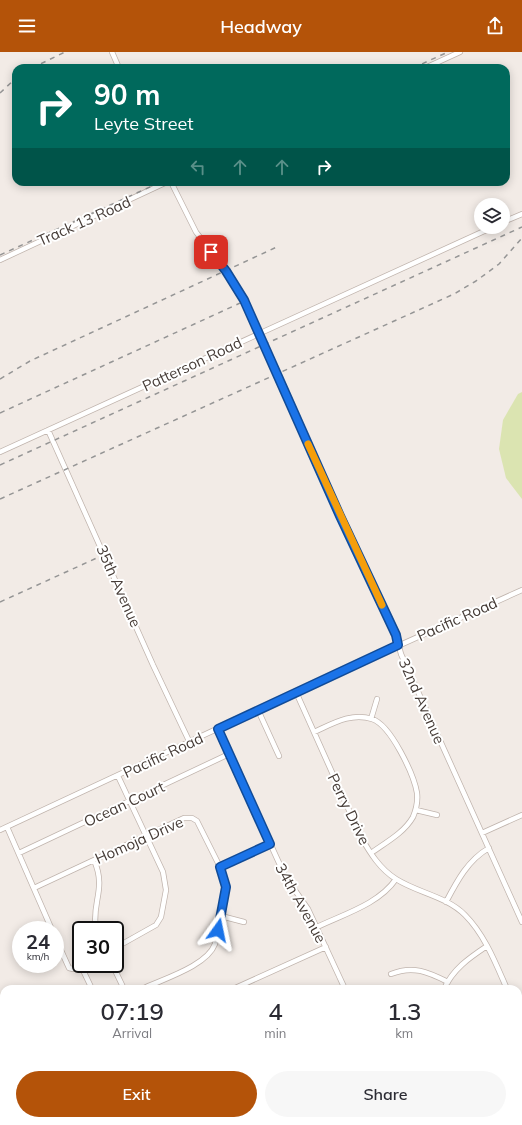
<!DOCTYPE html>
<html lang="en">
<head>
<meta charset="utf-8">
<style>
  body { margin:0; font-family:Mulish,sans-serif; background:#f7f7f7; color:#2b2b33; height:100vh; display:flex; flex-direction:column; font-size:15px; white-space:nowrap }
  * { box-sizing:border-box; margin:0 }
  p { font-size:13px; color:#7c7c81 }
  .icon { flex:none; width:22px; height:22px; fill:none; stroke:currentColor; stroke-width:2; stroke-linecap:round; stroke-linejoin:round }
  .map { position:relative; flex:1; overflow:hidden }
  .panel { position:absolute; left:0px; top:933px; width:522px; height:140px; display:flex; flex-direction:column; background:#fff; border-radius:12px 12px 0 0; box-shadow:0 2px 10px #0003 }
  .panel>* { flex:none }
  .top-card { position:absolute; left:12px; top:12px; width:498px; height:122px; border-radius:12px; box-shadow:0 2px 10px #0003; background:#00695c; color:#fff; overflow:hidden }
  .controls { position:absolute; left:474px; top:146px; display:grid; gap:8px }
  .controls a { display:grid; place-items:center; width:36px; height:36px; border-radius:50%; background:#fff; box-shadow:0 2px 10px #0003; font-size:20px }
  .speed { position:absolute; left:12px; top:869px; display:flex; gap:8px; font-size:20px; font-weight:700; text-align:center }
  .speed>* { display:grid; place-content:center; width:52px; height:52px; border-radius:50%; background:#fff; box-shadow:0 2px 10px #0003; line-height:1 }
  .speed small { font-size:10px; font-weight:400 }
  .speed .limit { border:2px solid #111; border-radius:6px; background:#fff; color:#111 }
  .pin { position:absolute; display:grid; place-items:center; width:34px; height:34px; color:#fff; margin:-17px; border-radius:8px; box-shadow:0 2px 6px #0006 }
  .me { position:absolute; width:44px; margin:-22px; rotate:12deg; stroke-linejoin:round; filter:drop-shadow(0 0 3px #0008) }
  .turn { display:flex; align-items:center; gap:14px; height:84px; padding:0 16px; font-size:18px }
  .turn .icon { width:52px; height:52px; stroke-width:2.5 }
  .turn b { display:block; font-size:28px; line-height:34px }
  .lanes { display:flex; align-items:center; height:38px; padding:0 16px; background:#0003; justify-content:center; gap:20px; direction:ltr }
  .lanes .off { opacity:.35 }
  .eta { display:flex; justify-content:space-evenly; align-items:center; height:68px; text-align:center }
  .eta b { font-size:24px; font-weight:600; line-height:28px }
  .primary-button { display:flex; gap:8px; margin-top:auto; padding:8px 16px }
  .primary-button a { flex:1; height:46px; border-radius:24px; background:#b45309; color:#fff; font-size:16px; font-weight:600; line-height:46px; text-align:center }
  .primary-button a+a { background:#f7f7f7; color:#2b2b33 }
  header { display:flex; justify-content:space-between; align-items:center; height:52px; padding:0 16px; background:#b45309; color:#fff; font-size:18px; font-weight:600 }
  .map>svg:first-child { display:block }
  .green { fill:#dbe4b1 }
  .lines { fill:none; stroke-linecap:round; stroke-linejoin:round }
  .minor-casing { stroke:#c0b4ad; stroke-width:6 }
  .minor { stroke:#fff; stroke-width:4.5 }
  .rail { stroke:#959595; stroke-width:1.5; stroke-dasharray:5 5; stroke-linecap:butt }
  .route-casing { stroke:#114b97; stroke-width:10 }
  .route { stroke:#1a73e8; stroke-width:7 }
  .slow { stroke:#f59e0b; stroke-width:7 }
  .labels { text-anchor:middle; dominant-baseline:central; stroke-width:4; stroke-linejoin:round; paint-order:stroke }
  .street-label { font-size:15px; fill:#453b36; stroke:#fff }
</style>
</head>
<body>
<header><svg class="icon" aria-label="menu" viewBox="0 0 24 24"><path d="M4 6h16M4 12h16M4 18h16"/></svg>Headway<svg class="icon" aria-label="share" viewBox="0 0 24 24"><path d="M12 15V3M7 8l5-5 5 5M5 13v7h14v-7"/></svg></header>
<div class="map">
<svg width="522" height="1073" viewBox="0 0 522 1073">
  <rect width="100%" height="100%" fill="#f2ebe6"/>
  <path class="green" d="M522,340v107l-16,-21 -7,-29 4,-29 15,-26z"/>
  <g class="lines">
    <g class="minor-casing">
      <path id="minor" d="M112,0l7,16
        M425,16l35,-16
        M171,130l25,50 30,39 18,29 96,216 56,119 5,19 121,268
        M503,170l19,-8
        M0,208l167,-78
        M48,378l105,235 37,78
        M0,400l493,-225
        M296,640l65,145c9,16 19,32 35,42 22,14 50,17 69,36 20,20 31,49 42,74
        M258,658l21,46
        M371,667l6,-20
        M218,677l67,147 23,33 37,80
        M314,680c18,-8 37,-20 58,-13 19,6 42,56 45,74 1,9 -1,17 -4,24 -9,16 -28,26 -42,36
        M416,758l21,5
        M7,775l45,103
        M0,778l296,-138 226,-102
        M482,781l40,-18
        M19,801l210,-99
        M94,808c13,30 -3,42 2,70
        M220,815l50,-23
        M34,836l150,-70h8l5,3 23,46 6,16 -11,61c-8,22 -52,35 -73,45
        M446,850c11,-21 22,-42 43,-54
        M221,864l23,6
        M317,875c27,-13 62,-23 79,-48
        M55,885l14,31 4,1 11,-5
        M115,896l41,-23 5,-8 5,-27 -3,-18 -45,-96
        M112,912l12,25
        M81,914l11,23
        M391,922c22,-9 37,-2 57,8
        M233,937l93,-42
        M444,937c9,-20 25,-31 43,-43
        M518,960l4,9
        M0,1044l4,-2
        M0,1056l4,10
        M5,1069l2,4
        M224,1069l2,4
        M325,1069l1,4
        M404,1069l2,4
        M493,1069l2,4
        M189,1073l9,-4
        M521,1073h1"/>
    </g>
    <use href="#minor" class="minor"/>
    <path class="rail" d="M32,16l33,-16
      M413,16l35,-16
      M0,41l16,-15
      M0,203l161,-73
      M0,327l30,-18 249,-115
      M0,361l249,-114
      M0,413l522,-238
      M0,447l454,-205 22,-13 23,-17 23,-26
      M0,550l99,-45"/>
  </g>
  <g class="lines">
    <g class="route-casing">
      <path id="route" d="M211,200l15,19 18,29 96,216 56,119 2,10 -180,84 52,115 -50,23 6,20 -8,43"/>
    </g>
    <use href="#route" class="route"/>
    <path class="slow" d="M308,392l74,161"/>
  </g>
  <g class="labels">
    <g class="street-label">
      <text transform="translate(84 169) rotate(-24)">Track 13 Road</text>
      <text transform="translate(192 312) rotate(-25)">Patterson Road</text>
      <text transform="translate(119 534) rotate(66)">35th Avenue</text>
      <text transform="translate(457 567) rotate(-24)">Pacific Road</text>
      <text transform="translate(422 649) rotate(66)">32nd Avenue</text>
      <text transform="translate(163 703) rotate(-25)">Pacific Road</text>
      <text transform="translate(124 752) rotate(-25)">Ocean Court</text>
      <text transform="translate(349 757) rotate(64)">Perry Drive</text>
      <text transform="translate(139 788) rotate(-24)">Homoja Drive</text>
      <text transform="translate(301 851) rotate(61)">34th Avenue</text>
    </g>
  </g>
</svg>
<div class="controls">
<a><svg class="icon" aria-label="layers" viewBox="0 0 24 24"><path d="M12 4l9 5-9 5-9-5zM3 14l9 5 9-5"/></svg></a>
</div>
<div class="speed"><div>24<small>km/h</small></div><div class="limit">30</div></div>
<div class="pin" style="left:211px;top:200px;background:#d93025"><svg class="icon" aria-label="arrive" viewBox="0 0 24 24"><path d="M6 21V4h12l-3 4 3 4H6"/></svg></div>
<svg class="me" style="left:218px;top:878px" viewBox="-20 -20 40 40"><path d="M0-17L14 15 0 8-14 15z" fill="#1a73e8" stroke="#fff" stroke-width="4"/></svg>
<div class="top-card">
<div class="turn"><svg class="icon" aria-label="right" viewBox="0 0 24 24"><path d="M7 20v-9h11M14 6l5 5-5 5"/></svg><div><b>90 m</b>Leyte Street</div></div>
<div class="lanes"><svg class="icon off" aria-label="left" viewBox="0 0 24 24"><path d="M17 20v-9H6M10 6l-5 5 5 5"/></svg><svg class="icon off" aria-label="ahead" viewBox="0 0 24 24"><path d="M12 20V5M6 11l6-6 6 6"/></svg><svg class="icon off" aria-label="ahead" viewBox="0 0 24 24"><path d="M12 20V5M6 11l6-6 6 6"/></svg><svg class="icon" aria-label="right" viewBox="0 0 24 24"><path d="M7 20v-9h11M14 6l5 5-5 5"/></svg></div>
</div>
<section class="panel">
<div class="eta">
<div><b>07:19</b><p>Arrival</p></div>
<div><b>4</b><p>min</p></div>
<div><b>1.3</b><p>km</p></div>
</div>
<div class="primary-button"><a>Exit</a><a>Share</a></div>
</section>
</div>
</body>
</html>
